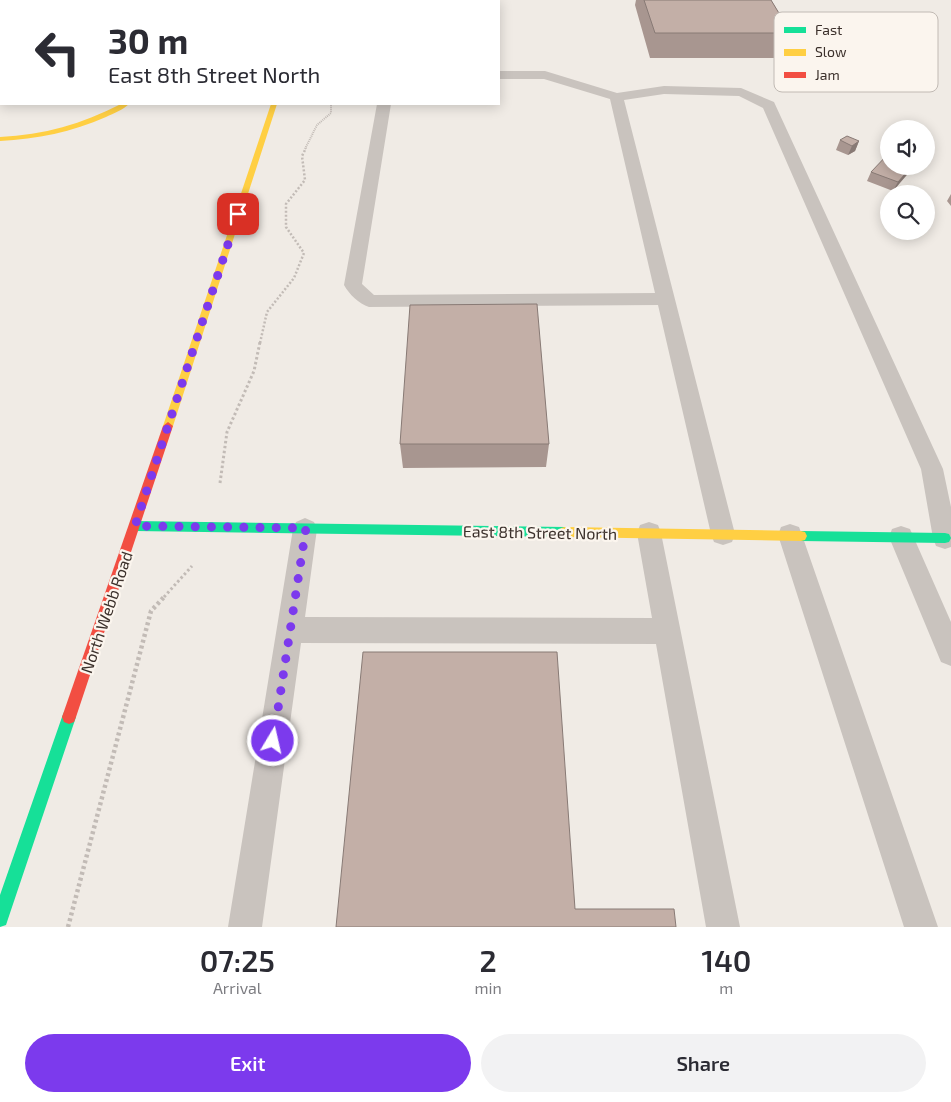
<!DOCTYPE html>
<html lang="en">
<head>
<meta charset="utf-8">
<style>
  body { margin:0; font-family:"Exo 2",sans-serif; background:#f2f2f3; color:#2b2b33; height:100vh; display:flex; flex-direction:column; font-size:19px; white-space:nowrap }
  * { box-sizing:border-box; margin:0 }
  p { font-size:16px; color:#7c7c81 }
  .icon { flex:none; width:28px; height:28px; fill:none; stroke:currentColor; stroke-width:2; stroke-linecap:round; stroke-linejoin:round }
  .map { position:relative; height:927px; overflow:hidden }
  .details { display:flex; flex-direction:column; background:#fff; flex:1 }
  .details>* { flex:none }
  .top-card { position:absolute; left:0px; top:0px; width:500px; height:105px; box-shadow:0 2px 12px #0003; background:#fff; color:#2b2b33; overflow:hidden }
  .fabs { position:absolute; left:880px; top:120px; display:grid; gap:10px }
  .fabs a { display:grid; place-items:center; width:55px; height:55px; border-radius:50%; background:#fff; box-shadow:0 2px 12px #0003; font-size:25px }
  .pin { position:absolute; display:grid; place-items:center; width:42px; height:42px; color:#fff; margin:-21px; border-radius:10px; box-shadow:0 2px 8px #0006 }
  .me { position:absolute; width:55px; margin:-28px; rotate:9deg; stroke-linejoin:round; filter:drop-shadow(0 0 4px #0008) }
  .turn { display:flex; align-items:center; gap:18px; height:105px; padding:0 25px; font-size:22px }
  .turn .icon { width:65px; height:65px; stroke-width:2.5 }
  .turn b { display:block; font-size:35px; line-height:42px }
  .eta { display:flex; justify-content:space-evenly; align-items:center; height:85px; text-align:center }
  .eta b { font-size:30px; font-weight:600; line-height:35px }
  .primary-button { display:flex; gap:10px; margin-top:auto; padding:10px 25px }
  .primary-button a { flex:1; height:58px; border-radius:30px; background:#7c3aed; color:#fff; font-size:20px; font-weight:600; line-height:58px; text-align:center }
  .primary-button a+a { background:#f2f2f3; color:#2b2b33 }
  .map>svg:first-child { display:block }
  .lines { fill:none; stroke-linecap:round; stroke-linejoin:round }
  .path-far3 { stroke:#c2bbb6; stroke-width:2; stroke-dasharray:1 1; stroke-linecap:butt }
  .path-far2 { stroke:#c2bbb6; stroke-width:2.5; stroke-dasharray:2 2; stroke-linecap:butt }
  .path-far1 { stroke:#c2bbb6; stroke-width:3; stroke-dasharray:2.5 2.5; stroke-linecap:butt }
  .path { stroke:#c2bbb6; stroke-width:4.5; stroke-dasharray:3 3; stroke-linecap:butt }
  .lane { fill:#c9c3be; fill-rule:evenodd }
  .fast { fill:#16e098; fill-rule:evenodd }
  .slow { fill:#ffcf43; fill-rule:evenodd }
  .jam { fill:#f24e42; fill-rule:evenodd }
  .wall { fill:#a89690 }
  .shaded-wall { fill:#887a75 }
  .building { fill:#c3afa7; stroke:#887a75 }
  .route { stroke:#7c3aed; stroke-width:9; stroke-dasharray:0 16.2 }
  .labels { text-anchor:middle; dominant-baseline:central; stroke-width:4.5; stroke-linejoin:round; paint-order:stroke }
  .street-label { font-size:16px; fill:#3b302b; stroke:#fbf5ee }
  .key { fill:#fbf5ee; stroke:#c1bab4; stroke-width:1 }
  .key-label { font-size:14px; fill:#3b302b }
</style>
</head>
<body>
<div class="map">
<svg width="951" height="927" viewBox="0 0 951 927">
  <rect width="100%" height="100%" fill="#f0ebe5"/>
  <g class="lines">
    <path class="path-far3" d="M305,149l12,-24 14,-12v-9"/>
    <path class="path-far2" d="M260,343l7,-31 27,-34 10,-25 -18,-26v-23l19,-24 -3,-24 4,-8"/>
    <path class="path-far1" d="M220,483l7,-51 27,-61 6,-29
      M164,597l28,-31"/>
    <path class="path" d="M68,927l83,-316 14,-15"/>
    <path class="lane" d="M499,71h46l72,22 47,-7 77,2 33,14 169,367 8,38v40l-6,2 -9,-3 -3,-8 -12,-69 -158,-361 -24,-12 -75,-2 -40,6 111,434 -3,8 -9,3 -9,-3 -3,-8 -53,-229 -289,2c-10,-3 -20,-13 -25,-22l33,-181h14l-29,180 12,11 281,-2 -45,-194 -66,-20h-45z
      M305,518l9,4 3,7 -12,88 347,1 -15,-85 3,-8 9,-3 9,3 3,8 79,394h-34l-50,-283 -355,-1 -39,284h-34l65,-398 3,-7z
      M790,524l9,3 3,8 136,392h-34l-126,-392 3,-8z
      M901,526l9,3 41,93v44l-10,-4 -52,-125 3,-8z"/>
    <path class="fast" d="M135,521l430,6 4,1 2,4 -2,4 -4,1 -430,-6 -4,-1 -2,-4 2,-4z
      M801,531l144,2 4,1 2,4 -2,4 -4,1 -144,-2 -4,-1 -2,-4 2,-4z
      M69,710l5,2 2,5 -68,202 -2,6 -6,2v-32l62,-178 2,-5z"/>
    <path class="slow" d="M305,0h6v1h-6z
      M121,104h8c-6,6 -15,9 -23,13 -34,15 -69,22 -106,24v-4c44,-2 82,-13 121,-33z
      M271,104h6l-104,322 -5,4 -5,-4z
      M565,527l236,4 4,1 2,4 -2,4 -4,1 -236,-4 -4,-1 -2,-4 2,-4z"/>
    <path class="jam" d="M168,422l5,4 -97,291 -2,5 -5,2 -5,-2 -2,-5 101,-291z"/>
  </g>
  <path class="wall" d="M636,0h135l20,33 -9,25h-132l-15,-53z
    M859,65l22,7 -14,7 -12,-5z
    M840,140l19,1 -4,10 -7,4 -12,-5z
    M913,168l-20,23 -26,-10 4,-9z
    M951,194v12l-4,-5z
    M400,444h149l-3,23 -143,1z"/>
  <path class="shaded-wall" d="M885,63l-4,9 -14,7 4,-9z
    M859,141l-4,10 -7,4 4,-9z
    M912,166h2l-21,25 5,-9z"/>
  <path class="building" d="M644,0h127l20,33h-136z
    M847,136l12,5 -7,5 -12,-6z
    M889,153v13h23l-14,16 -27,-10z
    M537,304l12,140h-149l10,-139z
    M363,652h194l18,257h99l2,18h-340z"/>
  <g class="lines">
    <path class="route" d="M238,214l-103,312 171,2 -33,213"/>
  </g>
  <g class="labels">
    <g class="street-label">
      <text transform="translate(540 532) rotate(1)">East 8th Street North</text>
      <text transform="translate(106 612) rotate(-71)">North Webb Road</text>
    </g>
  </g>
  <rect x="774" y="12" width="164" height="80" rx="8" class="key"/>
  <rect x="784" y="27" width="22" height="6" fill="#16e098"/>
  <rect x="784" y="49" width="22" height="7" fill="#ffcf43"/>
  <rect x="784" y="72" width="22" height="6" fill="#f24e42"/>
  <g class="key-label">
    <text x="815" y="35">Fast</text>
    <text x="815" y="57">Slow</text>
    <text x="815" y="80">Jam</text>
  </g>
</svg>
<div class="fabs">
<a><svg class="icon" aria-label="sound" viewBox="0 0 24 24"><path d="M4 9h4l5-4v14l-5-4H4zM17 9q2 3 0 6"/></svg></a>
<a><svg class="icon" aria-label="search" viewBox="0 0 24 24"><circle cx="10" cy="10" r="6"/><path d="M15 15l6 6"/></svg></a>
</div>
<div class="pin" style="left:238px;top:214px;background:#d93025"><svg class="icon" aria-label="arrive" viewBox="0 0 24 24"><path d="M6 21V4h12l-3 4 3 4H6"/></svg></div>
<svg class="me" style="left:273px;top:741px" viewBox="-20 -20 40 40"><circle r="17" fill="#7c3aed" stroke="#fff" stroke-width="3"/><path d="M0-11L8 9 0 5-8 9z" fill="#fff"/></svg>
<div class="top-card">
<div class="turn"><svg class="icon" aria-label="left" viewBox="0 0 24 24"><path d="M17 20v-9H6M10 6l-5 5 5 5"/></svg><div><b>30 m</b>East 8th Street North</div></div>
</div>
</div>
<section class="details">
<div class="eta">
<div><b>07:25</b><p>Arrival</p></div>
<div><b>2</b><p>min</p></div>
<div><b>140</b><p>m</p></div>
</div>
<div class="primary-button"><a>Exit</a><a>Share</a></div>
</section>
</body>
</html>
